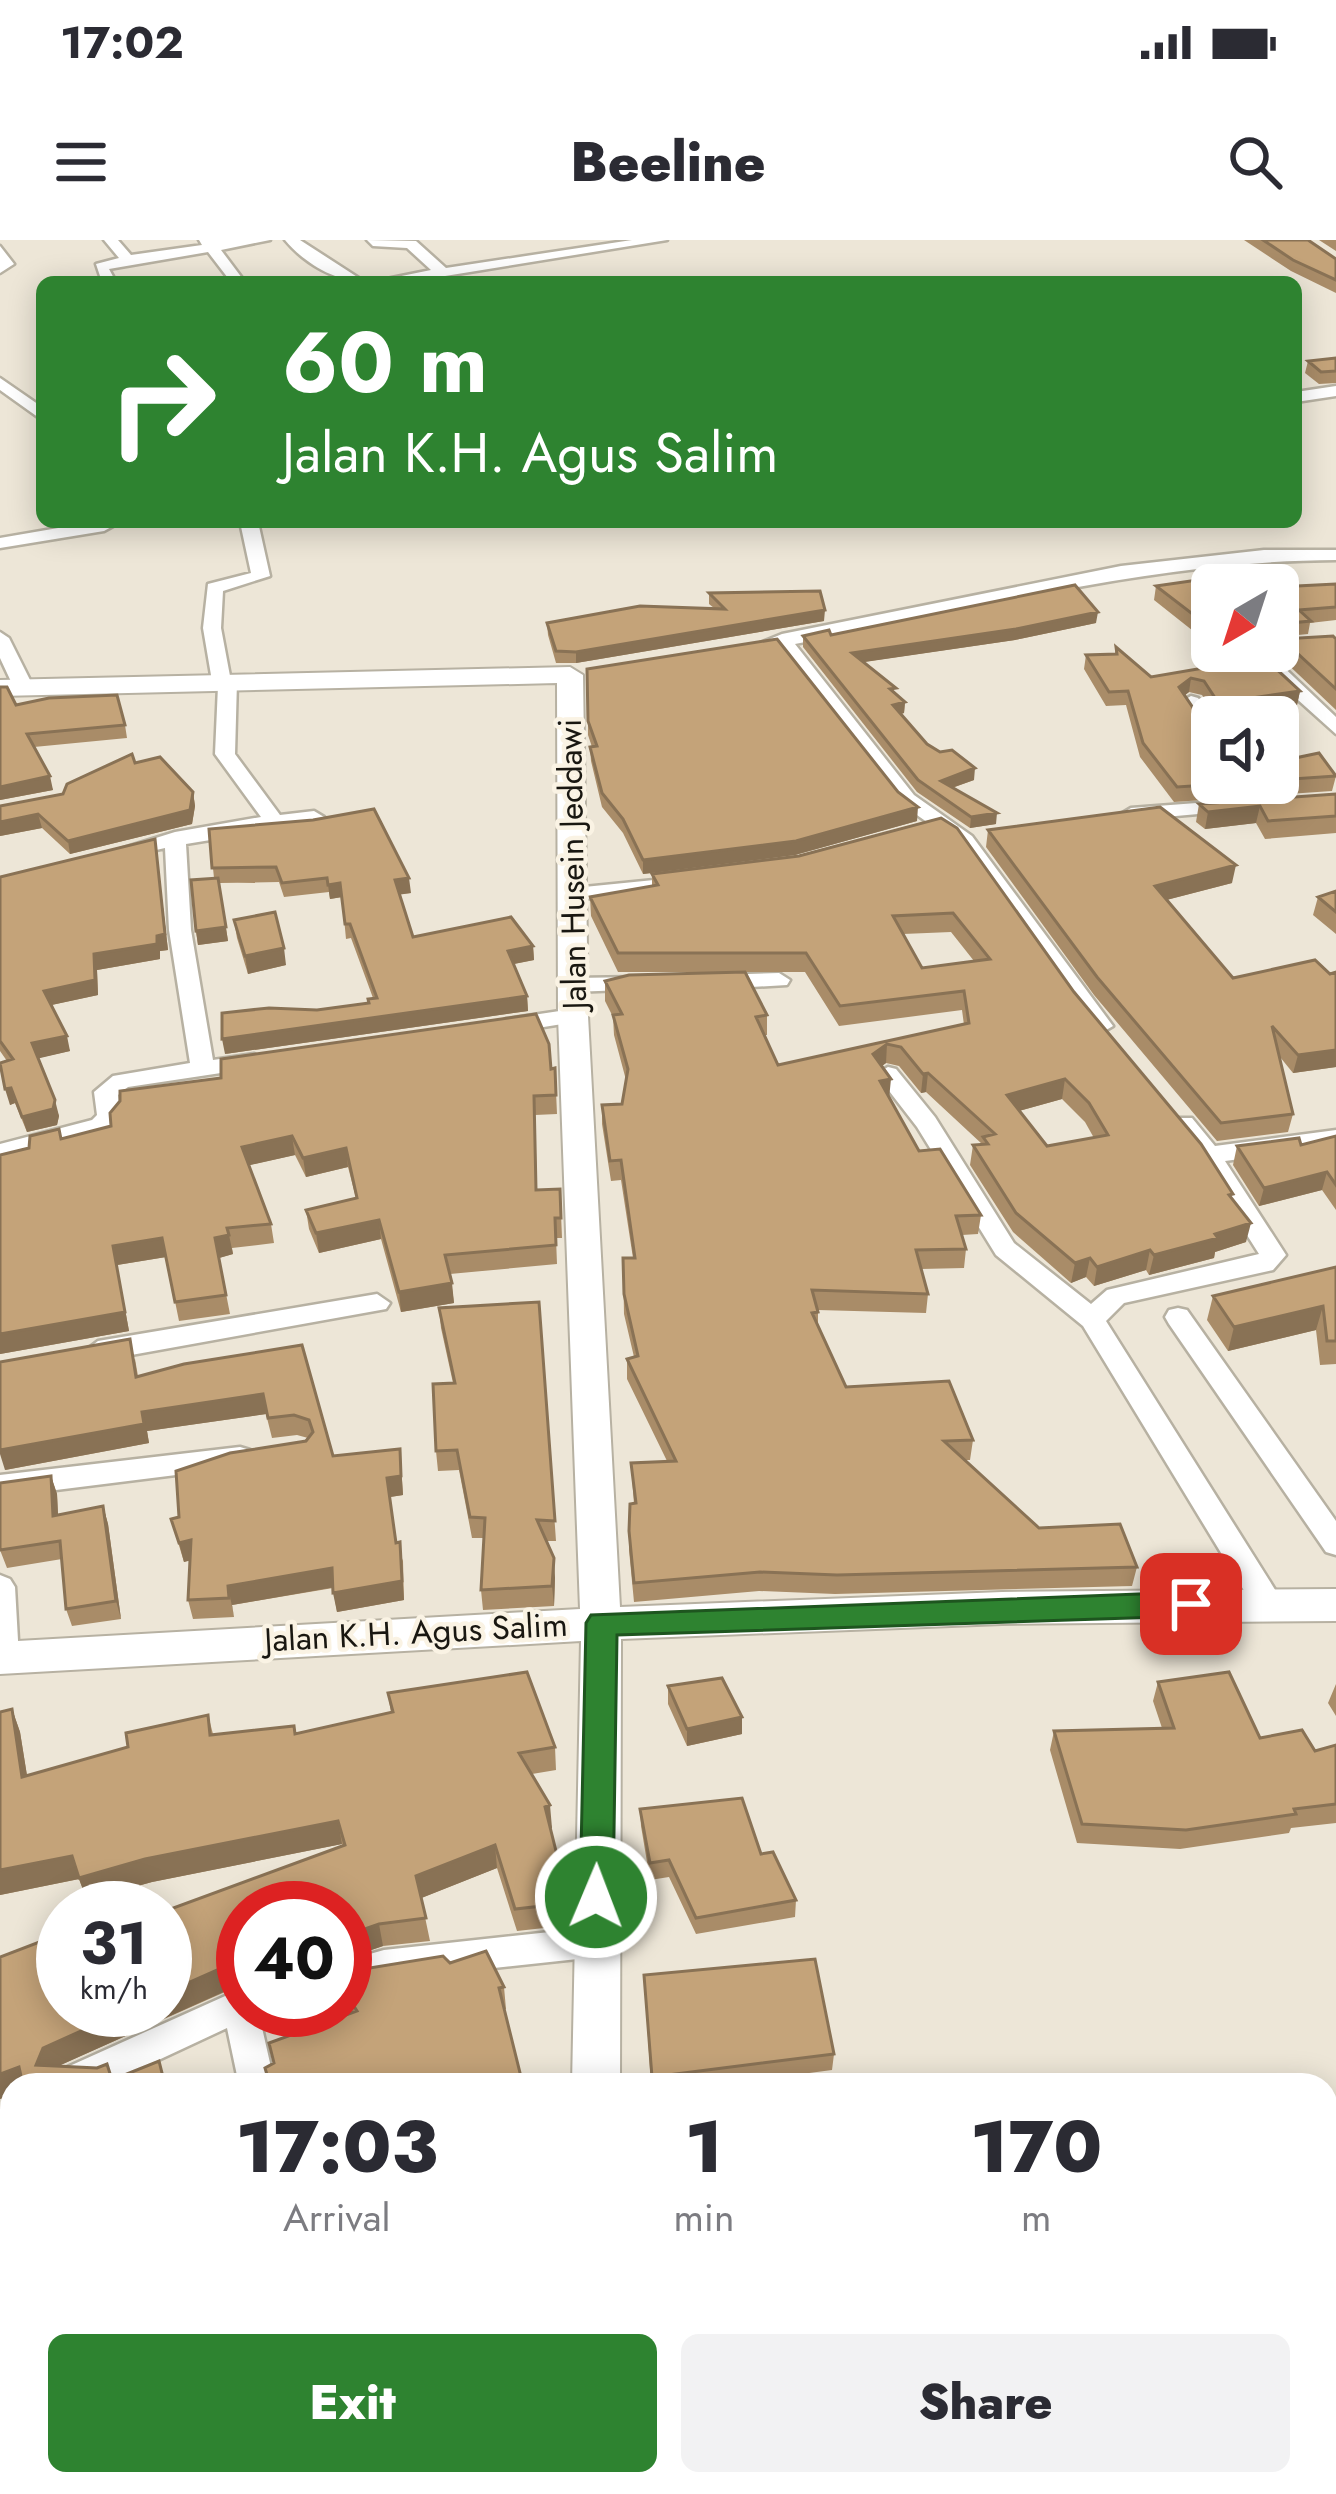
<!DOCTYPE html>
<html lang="en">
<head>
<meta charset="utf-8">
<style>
  body { margin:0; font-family:Jost,sans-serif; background:#f2f2f3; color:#2b2b33; height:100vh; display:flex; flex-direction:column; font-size:45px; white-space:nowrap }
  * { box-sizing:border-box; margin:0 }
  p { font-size:39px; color:#7c7c81 }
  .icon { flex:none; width:66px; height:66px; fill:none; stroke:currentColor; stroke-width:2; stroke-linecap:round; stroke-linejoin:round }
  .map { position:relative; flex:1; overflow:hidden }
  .sheet { position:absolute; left:0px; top:1833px; width:1338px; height:423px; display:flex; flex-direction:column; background:#fff; border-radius:36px 36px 0 0; box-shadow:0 6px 30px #0003 }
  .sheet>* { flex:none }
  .hud { position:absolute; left:36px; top:36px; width:1266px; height:252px; border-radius:18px; box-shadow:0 6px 30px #0003; background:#2e8330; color:#fff; overflow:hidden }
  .needle { width:78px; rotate:219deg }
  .fabs { position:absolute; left:1191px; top:324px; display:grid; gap:24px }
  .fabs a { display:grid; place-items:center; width:108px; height:108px; border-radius:18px; background:#fff; box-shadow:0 6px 30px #0003; font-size:60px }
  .speed { position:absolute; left:36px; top:1641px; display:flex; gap:24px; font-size:60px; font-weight:700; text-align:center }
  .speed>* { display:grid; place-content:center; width:156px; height:156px; border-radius:50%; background:#fff; box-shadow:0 6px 30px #0003; line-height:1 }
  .speed small { font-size:30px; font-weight:400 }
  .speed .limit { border:18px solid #d22; background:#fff; color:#111 }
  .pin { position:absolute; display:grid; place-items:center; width:102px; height:102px; color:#fff; margin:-51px; border-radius:24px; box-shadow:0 6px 18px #0006 }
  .me { position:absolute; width:132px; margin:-66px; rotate:1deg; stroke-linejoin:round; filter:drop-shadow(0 0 9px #0008) }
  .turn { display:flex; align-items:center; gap:42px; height:252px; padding:0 48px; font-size:54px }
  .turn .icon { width:156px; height:156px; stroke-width:2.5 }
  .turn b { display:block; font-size:84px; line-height:102px }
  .eta { display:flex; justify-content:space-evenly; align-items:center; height:204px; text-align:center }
  .eta b { font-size:72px; font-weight:800; line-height:84px }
  .cta { display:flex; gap:24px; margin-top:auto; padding:24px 48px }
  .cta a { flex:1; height:138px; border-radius:18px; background:#2e8330; color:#fff; font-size:48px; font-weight:800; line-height:138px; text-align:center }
  .cta a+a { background:#f2f2f3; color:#2b2b33 }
  .status { display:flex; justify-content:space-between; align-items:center; height:84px; padding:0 60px; background:#fff; direction:ltr }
  .status svg { height:33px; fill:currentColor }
  header { display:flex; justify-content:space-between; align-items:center; height:156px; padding:0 48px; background:#fff; font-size:54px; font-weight:800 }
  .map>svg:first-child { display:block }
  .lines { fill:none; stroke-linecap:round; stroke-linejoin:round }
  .street-casing { stroke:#b7b1a2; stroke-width:5 }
  .secondary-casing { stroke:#b7b1a2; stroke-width:4 }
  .street { fill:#fff; fill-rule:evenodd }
  .secondary { fill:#fff; fill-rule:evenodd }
  .wall { fill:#a98c68; fill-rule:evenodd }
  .shaded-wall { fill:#897255 }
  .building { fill:#c4a379; stroke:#897255; stroke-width:3; fill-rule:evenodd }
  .route { fill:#2e8330; stroke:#1e551f; stroke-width:3 }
  .labels { text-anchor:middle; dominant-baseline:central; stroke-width:9; stroke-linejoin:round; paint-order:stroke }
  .street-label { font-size:33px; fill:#191711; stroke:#faf3e4 }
</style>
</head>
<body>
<div class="status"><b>17:02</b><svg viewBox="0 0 49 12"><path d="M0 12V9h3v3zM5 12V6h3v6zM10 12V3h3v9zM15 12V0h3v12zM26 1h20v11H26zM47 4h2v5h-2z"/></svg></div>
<header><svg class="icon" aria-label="menu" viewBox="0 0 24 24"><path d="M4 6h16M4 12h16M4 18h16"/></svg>Beeline<svg class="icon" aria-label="search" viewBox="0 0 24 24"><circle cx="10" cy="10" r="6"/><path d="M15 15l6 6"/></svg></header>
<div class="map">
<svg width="1336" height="2254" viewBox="0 0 1336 2254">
  <rect width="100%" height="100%" fill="#ede6d7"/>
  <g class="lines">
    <g class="street-casing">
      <path id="street" d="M104,0h14l13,15 71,-10 -3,-5h71l-49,10 24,32h-14l-23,-30 -99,17 7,13h-14l-6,-18 23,-6z
        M285,0h15l65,42c-29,0 -61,-19 -80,-42z
        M367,0l49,1 30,27 186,-28h35l-259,42h-36l59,-12 -24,-22 -34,-2z
        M0,6l14,18 -14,9z
        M0,138l42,29v13l-42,-30z
        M1336,146v10l-40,6v-10z
        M93,282h18l2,4 -9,5 -104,17v-10z
        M240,282h18l12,54 -47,15 -2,37 9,48 7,5 -2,73 45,61 34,-4 10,6 -10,6 -128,21 5,86 22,130 41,-6 12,7 -12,7 -126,19 -10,8 3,22 -12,15 -109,28v-16l92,-24 5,-5 -3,-23 19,-16 77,-13 -21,-133 -4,-82 -44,10 -10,-6 64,-20 86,-15 -46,-63 3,-68 -6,-5 -9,-53 5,-44 43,-11z
        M1264,310h72v10c-186,1 -360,50 -541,84l119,151 58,41 141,190 -12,7 -8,-2 -135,-187 -58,-41 -122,-156 -9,2 -9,-6 22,-9 339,-68z
        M0,392l9,6 25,50 -3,4 -17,-4 -14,-30z
        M1255,411h18l1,7 62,59v17l-78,-70z
        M1191,456l7,2 14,20v20l-7,-2 -24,-34z
        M1236,560l10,6 -3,4 -112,10 -10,-6 10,-6z
        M674,638l11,6 -3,5 -108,11 -11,-6 11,-6z
        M779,733l11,7 -3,5 -72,4 -11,-7 11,-7z
        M641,737l8,2v10l-76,3 -11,-7 11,-7z
        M573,769l11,7 -3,5 -75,12 -12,-7 12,-7z
        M888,827l8,2 39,48 79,126 77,61 16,-14 152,-36 -59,-93 -29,-37 3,-6h18l23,28 121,-16v16l-111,15 61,94 -13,15 -149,33 -18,18 173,275 4,8 -4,8 -11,4 -11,-4 -174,-286 -87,-71 -79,-128 -41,-53z
        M377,1054l13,9 -4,6 -288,52 -13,-10 13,-10z
        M1178,1068l9,2 149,211v34l-10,-3 -157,-228 -4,-7 4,-7z
        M240,1207l10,3 4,7 -4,7 -10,3 -240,30v-22z
        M0,1335l10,4 5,8 4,71 -4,9 -15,2z
        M596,1687l12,4 5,11 -5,11 -12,4 -212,23 -39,11v-30l39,-11z
        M243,1748v22h15l17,75h-36l-12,-57 -122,57h-56l5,-12z
        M12,1866v56l-12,-4v-47z
        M12,2176v41l-12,5v-41z"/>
    </g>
    <g class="secondary-casing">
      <path id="secondary" d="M570,427l13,8 5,341 32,591 382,-15 334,-3v32l-334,3 -381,15 -1,446h-48l9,-444 -581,33v-32l580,-33 -22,-593 -1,-333 -557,13v-16z
        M569,2244h54v10h-54z"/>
    </g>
    <use href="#street" class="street"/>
    <use href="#secondary" class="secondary"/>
  </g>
  <path class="wall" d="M1244,0h64l28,19v34l-45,-22z
    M1319,0h17v11z
    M1336,118v25l-17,1 -14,-11 3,-12z
    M1336,344v36l-26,3 -2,11 -30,3v-50z
    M1212,345v66l46,2 42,38 -3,14 -47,7 5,5h-39l-14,-22 -13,-3 -4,3 27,88h66v-43l17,18 41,18 -4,15 -158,11 -34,-45 -14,-52 -20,1 -22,-37 2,-14 29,-1 1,-7 35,30 54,-9 -13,-11 3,-14 12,-1 -53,-42 2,-14z
    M709,353l115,28 -248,42h-20l-8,-28 -1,-12 167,-15 -5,-4z
    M1096,383l-81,17 -152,22 42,40 -1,11 -3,1 26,30 47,36 -22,8 44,36 -26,4 -53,-36 -114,-145v-11z
    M1282,399h54v71l-57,-54z
    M0,447l16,18 109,20 2,13 -93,9 19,43 -53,10z
    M588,481l329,100 -122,34 -152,19 -20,-41 -21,-26 -11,-46 -1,-14h2l-4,-12z
    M135,523l58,29 2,14 -3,18 -122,30 -28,-26 -42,8v-30l63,-12z
    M1336,554v39l-71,6 -9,-16 -51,6 -9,-7 3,-18z
    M941,578l291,381 14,43 -31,10 -1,6 -65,17 -3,-5 -52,16 -8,-9 -15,6 -58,-51 -43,-67 3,-20 9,-1 -56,-52 -5,1 -22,-27 -13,-3 -4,3 7,33 30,52 62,64 -3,19 -16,1 4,14 -2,19 -43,1 7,25 -2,19 -108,-3v15l28,62 127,53 -3,20h-5l74,68 98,39 -5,19 -297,8 -76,-3 -125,11 -5,-52v-19l5,-27 -3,-41 36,-2 -40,-82v-20l7,-2 -10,-43 -1,-56h10l-12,-78 -10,1 -9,-57v-19l20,-1 4,-24 -12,-45 -1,-18 -8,-16v-20l122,-9h-109l-27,-56 -1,-19 62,-11v-12l147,-18zM951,692l23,29 -52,7 -19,-34zM746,732h59l34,54 123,-16 2,15 -186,40 -14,-30h3v-20zM1062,859l23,23 9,16 -47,8 -28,-35z
    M209,589l202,64 -11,1 13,43 120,9 1,14 -21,4 14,32 1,15 -303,43 92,-44 51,-7 5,-5 -22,-60 -5,1 -4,-42 -12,2 -1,-7 -45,5 -5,-15 -60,1 9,58 -30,4 -2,-14 18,-53z
    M988,590l244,53 -66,17 67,78 103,-6v95l-43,6 -13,-16 13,57 -5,18 -71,9 -123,-146 -108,-148z
    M155,599l13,111 -8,1v8l-63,11 1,25 -47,10 19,46 -32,7 21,58 -2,9 -30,7 -12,-29 -5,2 -3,-44 -7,-10v-174z
    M1336,651v43l-23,-19 5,-18z
    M234,680l52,45 -38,9 -11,-36z
    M555,828l2,46 -22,1 2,75 23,-1 2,49h-6l1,26 -107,10 4,29 -53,9 -20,-73 -62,14 -10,-24 -3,-19 50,-12 -8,-31 -42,10 -11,-22 -46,10 22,59 3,19 -42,5 1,6 -14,4 11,56 -51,7 -13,-64 -49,8 12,66 -129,23v-199l61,-16z
    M1336,896v74l-14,-20 -63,16 -26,-41 4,-19 64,-1z
    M1336,1027v97l-16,1 -4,-35 -88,21 -21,-31 6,-24z
    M539,1062l17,239h-10l9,37 -1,28 -71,4 -2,-20 3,-52h-12l-13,-68 -21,1 -2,-20 17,-68 -12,-55 -2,-20z
    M302,1105l31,111 67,-7 3,46 -13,2 6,46 7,18 1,39 -67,12 -4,-24 -101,17 2,12 -41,2 -5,-19 2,-40 -6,2 -13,-43 8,-2 129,-79 -11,-3 -25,3 -6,-24 -119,17 2,12 -144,27 130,-111 3,17z
    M51,1236l6,18 1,21 45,-9 5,18 13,95 -49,7 -6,-17 -4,-50 -55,9 -7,-18z
    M1158,1442l102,56 55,13 21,-6v78l-45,5 -2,5 -109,16 -103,-6 -27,-93 4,-19 108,-3 -9,-27z
    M1336,1444v32l-8,-13z
    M668,1446l74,31v17l-55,12 -19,-42z
    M388,1453l167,54 1,23 -24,4 20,54 -2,1 19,74 2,22 -54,6 -20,-63 -76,30 9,43 -47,5 -38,13v-51h-102v76l-185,82 55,14 46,-19 8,24h-155v10l-12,4v-142l63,53 280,-164 -1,-2 -190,38 -65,18 -8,-21 -79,16 12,-186 8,23 7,44 101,-29 80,-32 5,19 81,-8 2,7 95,-20z
    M640,1569l156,91 -1,17 -99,17 -27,-57 -19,3 -9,-54z
    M450,1723l54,24 2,22 -156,5 -5,-8v-34z
    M644,1735l190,79 -2,16 -115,15h-66z
    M302,2244h202v10h-201z"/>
  <path class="shaded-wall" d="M825,370l-1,11 -248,42v-11z
    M1098,372l-2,11 -81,17 -164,24 1,-11z
    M1191,438l-2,14 -12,9 2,-14z
    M1300,451l-3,14 -62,9 3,-14z
    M905,462l-1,11 -12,3 1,-11z
    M975,528l-1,12 -34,12 1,-11z
    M50,536l3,14 -53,10v-13z
    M193,552l2,14 -3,18 -122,30 -2,-13z
    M1260,566l-4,17 -51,6 3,-17z
    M918,567l-1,14 -122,34 -152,19v-14z
    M997,573l-1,11 -26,4 1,-11z
    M38,574l4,14 -42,8v-14z
    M155,599l13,111 -8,1v8l-63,11 1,25 -51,11 -3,-15z
    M1236,625l-4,18 -81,21 4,-18z
    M218,638l10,63 -30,4 -2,-14z
    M409,638l2,15 -14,2 -2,-15z
    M340,643l2,14 -12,2 -2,-14z
    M533,706l1,14 -25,5 -1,-14z
    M284,708l2,17 -38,9 -3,-18z
    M527,756l1,15 -303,43 -3,-15z
    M67,796l3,15 -34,8 -4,-16z
    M887,804l-1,19 -14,10 1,-19z
    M1336,810v17l-43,6 5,-18z
    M928,833l-2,19 -5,1 2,-19z
    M891,839l-2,20 -9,-18z
    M1065,839l-3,20 -58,16 3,-20z
    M11,848l4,15 -5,2 -5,-16z
    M55,860l4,16 -2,9 -30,7 -5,-15z
    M292,896l3,19 -49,11 -4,-19z
    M346,908l2,19 -42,10 -3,-19z
    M1327,932l-5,18 -63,16 5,-18z
    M379,980l2,19 -62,14 -3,-20z
    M1251,983l-5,19 -31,10 -1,6 -65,17 5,-20z
    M229,995l4,19 -14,4 -4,-20z
    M162,998l4,19 -49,8 12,66 -129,23v-20l113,-88z
    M1150,1010l-4,20 -52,16 3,-19z
    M1090,1018l-4,19 -15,6 4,-20z
    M452,1043l2,20 -53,9 -2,-20z
    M1323,1066l-7,24 -88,21 6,-24z
    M263,1154l3,20 -119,17 2,12 -144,27 -5,-16v-4l142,-38z
    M400,1209l3,46 -13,2 -3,-19z
    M51,1236l6,18 2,40 -6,-18z
    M103,1266l5,18 13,95 -5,-18z
    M191,1300l5,19 -12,3 -5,-19z
    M400,1302l4,58 -67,12 -4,-19z
    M554,1318l1,20 -1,28 -2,-20z
    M332,1328l3,19 -103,18 2,12 -6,-31z
    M12,1469l8,23 11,68 -9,-23z
    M742,1477v17l-55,12v-17z
    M550,1565l2,23 -5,2 -2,-23z
    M338,1581l4,23 -190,38 -65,18 -8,-21 -79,16v-25l72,-14 73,3z
    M495,1605l2,23 -78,31 -3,-23z
    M379,1684l4,22 -38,13v-23z
    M235,1722l6,22 -189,85 -16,-4 7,-17 85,-38h37v-17z
    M19,1827l8,18h-15v10l-12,4v-25z
    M0,2075l12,87v10l-12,4z"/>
  <path class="building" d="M1263,0h45l28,19v21l-43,-20z
    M1336,118v13l-15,1 -13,-11z
    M1239,334l12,11h-39v44l-56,-43z
    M1336,344v23l-37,3 12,11 -31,3 -2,5v-42z
    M1075,345l23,27 -82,17 -164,24 44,35 -6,1 15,13 -12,3 34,39 13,8 12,-2 23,18 -34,13 56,32 -26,4 -53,-37 -115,-144 26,-6 2,5z
    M820,351l5,19 -249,42 -20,-1 -9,-28 93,-17 85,3 -16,-16z
    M1333,396l3,3v50l-54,-50z
    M777,399l121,153 20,15 -122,34 -153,19 -20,-41 -21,-26 -12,-46 7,-1 -9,-25 -1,-52z
    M1212,401v10h45l43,40 -62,9 17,17h-37l1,-13 -15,-23 -13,-3 -12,9 25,37 8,2v57h26l-61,4 -34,-44 -15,-52 -19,1 -23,-37 31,-1 -1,-7 35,30 70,-12 -26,-22z
    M0,447h7l9,18 33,-7 68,-3 8,30 -98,9 23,42 -50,11z
    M1278,500l17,18 24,-5 17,23 -58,4z
    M132,514l3,9 25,-6 33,35 -3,18 -122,31 -30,-27 -38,8v-16l63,-12 4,-10z
    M1336,554v22l-68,5 -8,-15 -52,6 -9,-8z
    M1160,567l76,58 -81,21 78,92 82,-18 15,14 6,-2v78l-38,5 -26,-29 21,88 -72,9 -124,-146 -109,-147z
    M374,569l35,69 -14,2 18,57 98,-20 22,29 -25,5 19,45 -305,43v-26l47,-5 48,2 52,-7 -1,-4 9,-1 -27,-74h-5l-5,-41 -12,2 -1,-7 -45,5 -6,-16 -64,1 -3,-39 104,-9z
    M941,578l16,10 117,164 127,152 32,50 -4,1 22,28 -36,11 3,4 -64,17 -4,-5 -53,17 -7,-9 -15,5 -59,-50 -43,-68 15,-1 -5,-7 12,-3 -67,-61 -5,1 -22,-27 -14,-3 -14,10 18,25 -11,2 39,70 21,-2 41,66 -25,1 10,33 -50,1 12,44 -116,-4 6,22 -6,1 34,74 103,-6 24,59 -29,1 95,87 81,-4 17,43 -300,8 -77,-3 -126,11 -5,-52 1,-27 6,-1 -5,-40 45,-2 -49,-102 11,-3 -14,-62 -1,-36h12l-14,-98 -11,1 -8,-56 20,-1 6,-35 -15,-54 9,-1 -17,-33 24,-6 116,-3 22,43 -11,2 22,48 191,-42 -5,-32 -124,15 -34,-53h-188l-28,-56 68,-12 -6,-11 147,-18zM953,673l37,46 -68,9 -29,-52zM1065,839l24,24 19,32 -61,11 -40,-51z
    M155,599l10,95 -8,2v8l-63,10 1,26 -51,11 23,45 -35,7 23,57 -2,9 -31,8 -11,-29 -6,1 -5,-26 13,-4 -13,-18v-164z
    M218,638l8,49 -30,4 -5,-51z
    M1336,651v21l-18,-15z
    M275,672l9,36 -39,8 -11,-36z
    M536,774l13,30 2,25 4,-1 1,27 -22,1 2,94 24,-1 1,29h-6l1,27 -111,10 7,28 -53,9 -20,-72 -63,13 -10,-23 51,-12 -11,-50 -43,10 -11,-22 -50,11 29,77 -44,4 2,7 -14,3 11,57 -51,7 -13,-64 -49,8 12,66 -125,22v-179l29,-7 1,-12 29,-7 2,10 50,-13 -1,-13 10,-12v-10l101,-13v-19z
    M1336,896v49l-9,-13 -63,16 -27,-42 62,-8 2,7z
    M1336,1027v74h-9l-4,-35 -89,21 -21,-31z
    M539,1062l16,219 -18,-1 17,38 -2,28 -71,4 4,-72 -15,-1 -13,-67 -21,1 -3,-67 22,-1 -16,-75z
    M130,1099l6,38 48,-13 118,-19 31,111 67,-7 1,27 -14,2 9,65 4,-1 2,39 -69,12 -1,-25 -104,18 1,12 -41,2 3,-60 -12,3 -8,-24 8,-2 -3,-46 54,-18 76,-12 7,-9 -4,-12 -15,-5 -26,3 -5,-24 -121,18 2,12 -144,26v-88z
    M51,1236l2,40 50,-10 13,95 -50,8 -6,-68 -60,9v-67z
    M527,1432l28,75 -36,6 31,52 -5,2 24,96 -54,6 -20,-64 -79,31 10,42 -47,6 -34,12v-28h-102v63l-1,1 -1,-9 -6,-1 -70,31v-82l180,-66 -7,-24 -193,38 -66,19 -7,-22 -72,14v-158l12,-3 10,68 106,-30 -2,-14 82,-18 2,20 84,-9 1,8 98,-22 -5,-19z
    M1229,1432l31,66 42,-8 13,21 21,-6v59l-42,5 2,5 -110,16 -104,-6 -28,-93 120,-3 -16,-46z
    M722,1438l20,39 -55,12 -19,-43z
    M742,1558l19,56 12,-2 23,48 -100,18 -27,-58 -19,3 -10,-54z
    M63,1693v77h65l-85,38 -7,17 61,3 10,-4 5,16 47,-19 6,24h-142l-4,-18 -19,7v-117z
    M486,1711l18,36 -5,1 24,97h-253l-5,-17 9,-5 -5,-20 88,-32 -12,-19v-20l98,-16 7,7z
    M815,1719l19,95 -182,23 -8,-102z
    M38,2244h209l1,10h-208z
    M302,2244h200v5l-43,5h-156z
    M694,2244h230l6,9 -263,1z"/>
  <path class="route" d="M1191,1352l10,3 5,9 -5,8 -10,4 -574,19 -4,262 -5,10 -12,5 -11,-5 -5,-10 6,-274 5,-8z"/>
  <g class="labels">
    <g class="street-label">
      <text transform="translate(572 624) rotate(-91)">Jalan Husein Jeddawi</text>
      <text transform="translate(416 1392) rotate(-3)">Jalan K.H. Agus Salim</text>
    </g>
  </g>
</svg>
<div class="fabs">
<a><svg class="needle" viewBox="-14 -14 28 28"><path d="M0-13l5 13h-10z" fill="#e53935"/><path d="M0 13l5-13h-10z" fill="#7c7c81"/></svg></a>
<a><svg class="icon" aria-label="sound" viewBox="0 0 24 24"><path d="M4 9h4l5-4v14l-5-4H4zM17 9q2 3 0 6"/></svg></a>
</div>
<div class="speed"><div>31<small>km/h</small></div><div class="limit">40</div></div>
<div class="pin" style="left:1191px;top:1364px;background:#d93025"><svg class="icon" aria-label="arrive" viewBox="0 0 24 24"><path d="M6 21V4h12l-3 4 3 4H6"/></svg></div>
<svg class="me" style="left:596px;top:1657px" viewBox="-20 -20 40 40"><circle r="17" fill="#2e8330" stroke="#fff" stroke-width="3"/><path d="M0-11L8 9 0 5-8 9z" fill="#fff"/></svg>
<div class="hud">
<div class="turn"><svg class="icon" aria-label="right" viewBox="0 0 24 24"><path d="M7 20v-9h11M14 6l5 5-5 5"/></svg><div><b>60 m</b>Jalan K.H. Agus Salim</div></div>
</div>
<section class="sheet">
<div class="eta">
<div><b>17:03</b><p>Arrival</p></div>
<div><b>1</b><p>min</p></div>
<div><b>170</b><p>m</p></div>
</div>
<div class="cta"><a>Exit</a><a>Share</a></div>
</section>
</div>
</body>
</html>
